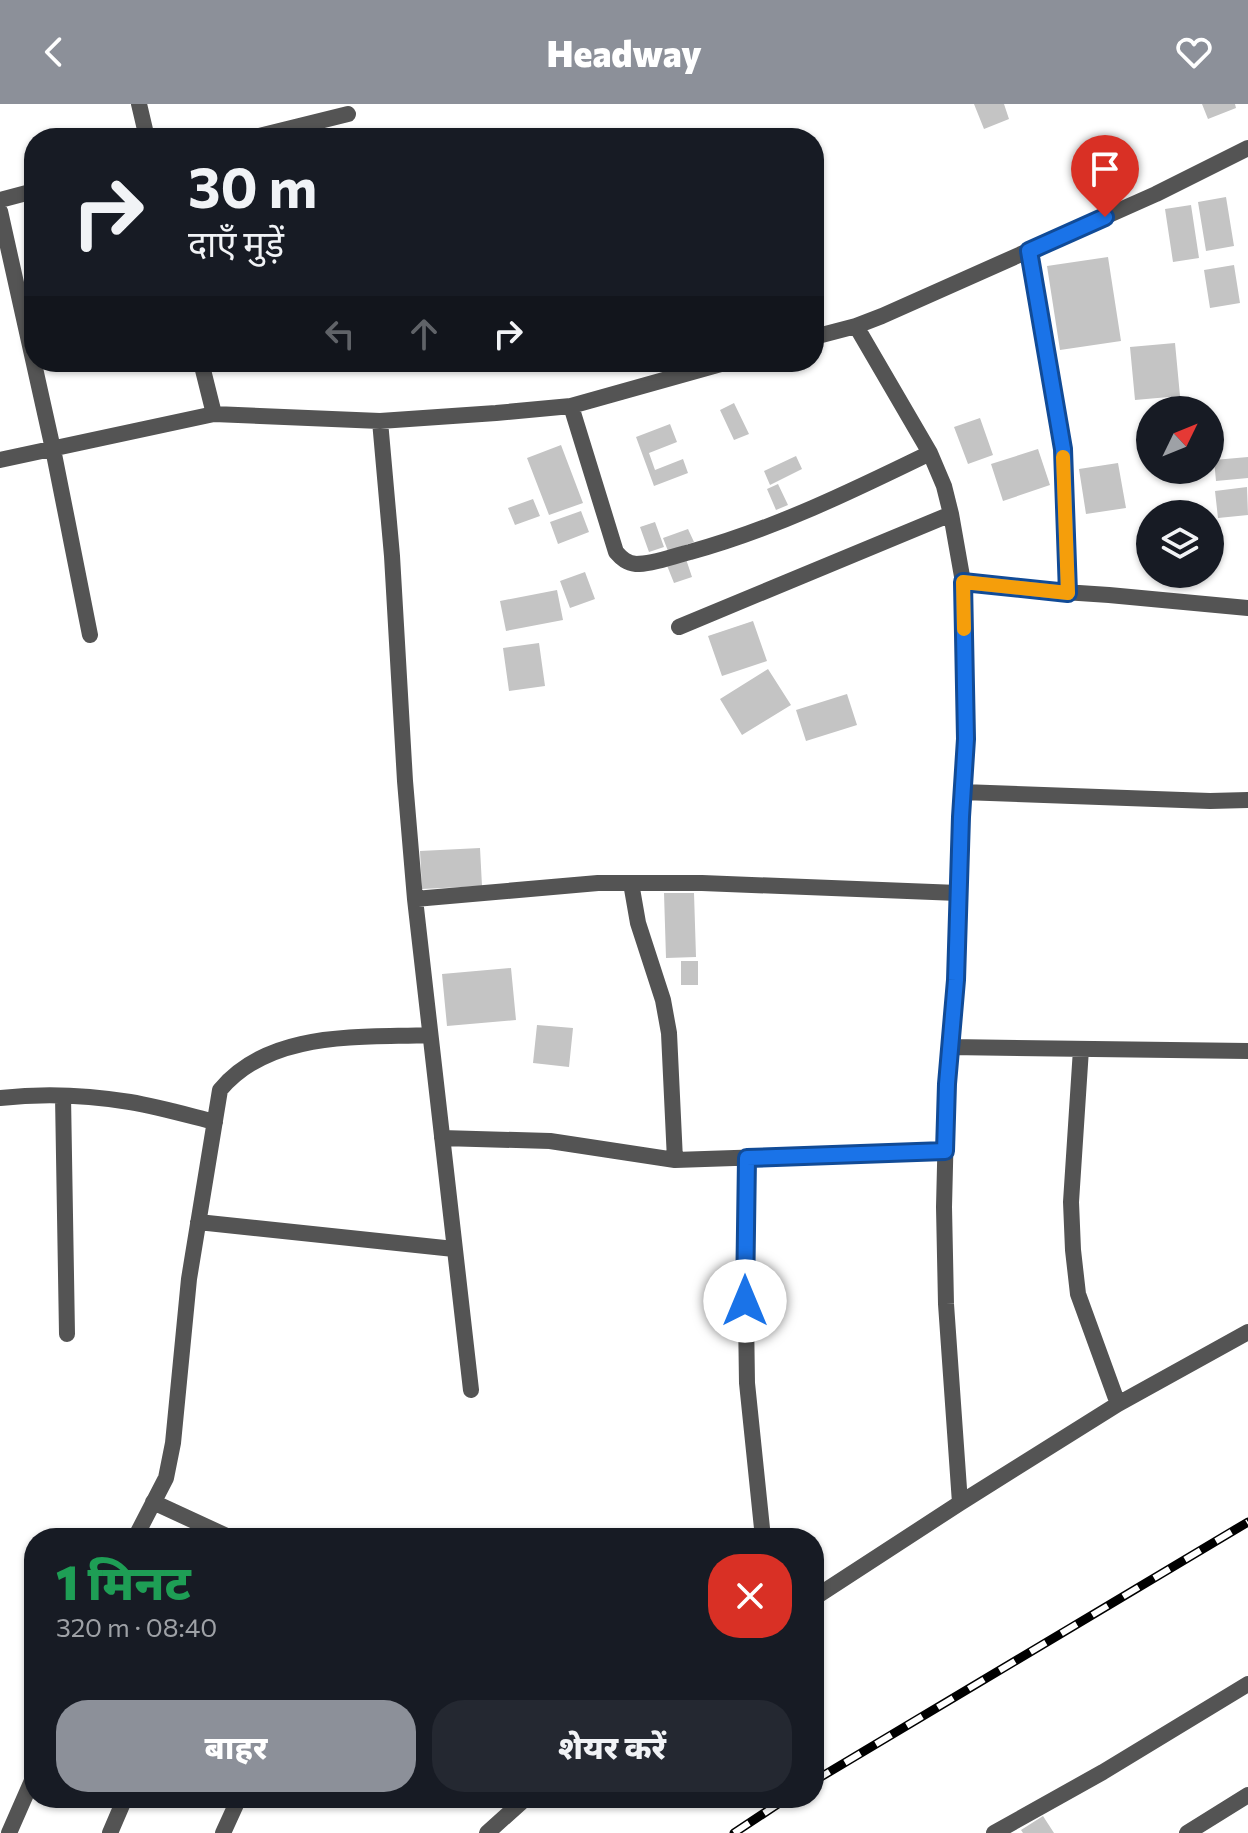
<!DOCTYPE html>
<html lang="hi">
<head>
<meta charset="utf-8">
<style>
  body { margin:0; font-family:Commissioner,"Noto Sans Devanagari",sans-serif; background:#242831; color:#f1f3f6; height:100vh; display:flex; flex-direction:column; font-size:30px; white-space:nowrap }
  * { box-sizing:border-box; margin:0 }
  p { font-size:26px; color:#9ea1a6 }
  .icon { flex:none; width:44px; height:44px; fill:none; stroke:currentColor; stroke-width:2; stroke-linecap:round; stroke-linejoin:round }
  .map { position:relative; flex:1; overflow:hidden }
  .side { position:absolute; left:24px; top:1424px; width:800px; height:280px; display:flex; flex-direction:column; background:#171b24; border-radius:32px; box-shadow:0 2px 6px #0004 }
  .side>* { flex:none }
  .hud { position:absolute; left:24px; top:24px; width:800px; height:244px; border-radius:32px; box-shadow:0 2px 6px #0004; background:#171b24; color:#f1f3f6; overflow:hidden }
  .needle { width:52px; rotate:47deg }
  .tools { position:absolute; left:1136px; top:292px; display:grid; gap:16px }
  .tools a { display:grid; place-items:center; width:88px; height:88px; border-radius:50%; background:#171b24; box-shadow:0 2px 6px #0004; font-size:40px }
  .pin { position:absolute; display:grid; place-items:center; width:68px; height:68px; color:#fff; margin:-82px -34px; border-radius:50% 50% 50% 0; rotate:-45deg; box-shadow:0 0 8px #0007 }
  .pin .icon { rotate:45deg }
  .me { position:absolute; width:88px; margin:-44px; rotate:0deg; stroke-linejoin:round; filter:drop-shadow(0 0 6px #0008) }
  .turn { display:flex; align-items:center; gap:28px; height:168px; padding:0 32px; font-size:36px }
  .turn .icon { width:104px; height:104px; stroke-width:2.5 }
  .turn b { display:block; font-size:56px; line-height:68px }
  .lanes { display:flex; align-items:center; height:76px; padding:0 32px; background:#0003; justify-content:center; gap:40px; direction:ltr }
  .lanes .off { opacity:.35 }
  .round { display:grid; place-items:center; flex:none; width:84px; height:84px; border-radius:32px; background:#242831 }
  .overview { display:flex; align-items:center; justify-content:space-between; height:136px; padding:0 32px }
  h1 { font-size:48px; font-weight:800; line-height:60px; color:#1e9e55 }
  .primary-button { display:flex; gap:16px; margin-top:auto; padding:16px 32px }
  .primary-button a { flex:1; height:92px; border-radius:32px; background:#8c9099; color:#fff; font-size:32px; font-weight:800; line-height:92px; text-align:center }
  .primary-button a+a { background:#242831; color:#f1f3f6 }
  header { display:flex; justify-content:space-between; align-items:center; height:104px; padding:0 32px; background:#8c9099; color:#fff; font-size:36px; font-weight:800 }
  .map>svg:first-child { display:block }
  .building { fill:#c4c4c4 }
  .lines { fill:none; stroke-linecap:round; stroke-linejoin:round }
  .street { stroke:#545454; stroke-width:16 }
  .rail-casing { stroke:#000; stroke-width:9 }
  .rail { stroke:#fff; stroke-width:6; stroke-dasharray:18; stroke-linecap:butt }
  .route-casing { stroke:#114b97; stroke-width:20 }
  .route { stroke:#1a73e8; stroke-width:14 }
  .slow { stroke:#f59e0b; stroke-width:14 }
</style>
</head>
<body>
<header><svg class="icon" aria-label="back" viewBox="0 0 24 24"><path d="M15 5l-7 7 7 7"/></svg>Headway<svg class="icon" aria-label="heart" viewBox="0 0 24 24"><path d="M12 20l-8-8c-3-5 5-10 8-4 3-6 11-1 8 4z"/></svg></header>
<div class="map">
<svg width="1248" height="1729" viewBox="0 0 1248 1729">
  <rect width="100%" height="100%" fill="#fff"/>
  <path class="building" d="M974,0h30l5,15 -25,10z
    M1202,0h33l1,4 -28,11z
    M1226,93l8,49 -28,5 -8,-49z
    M1191,101l8,53 -26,4 -8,-53z
    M1108,153l13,84 -61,9 -13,-84z
    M1234,161l6,38 -30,5 -6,-38z
    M1175,239l5,53 -45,4 -5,-53z
    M734,299l15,31 -15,6 -14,-30z
    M980,314l13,37 -25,9 -14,-37z
    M670,320l7,18 -28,11 6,17 28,-11 5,14 -34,13 -18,-49z
    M561,341l22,58 -34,12 -22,-57z
    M1038,345l12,36 -47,16 -12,-37z
    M796,352l6,13 -32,16 -6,-14z
    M1248,353v21l-32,3 -2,-21z
    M1118,359l8,45 -40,6 -7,-45z
    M778,380l10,21 -12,5 -9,-21z
    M1247,383l1,28 -30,3 -3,-27z
    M533,395l7,17 -25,9 -7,-17z
    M581,407l8,21 -31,12 -8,-22z
    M655,418l9,25 -15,5 -9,-25z
    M688,425l6,13 -26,9 -5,-13z
    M685,452l7,21 -18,6 -8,-20z
    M585,468l10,27 -25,9 -10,-27z
    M557,486l6,30 -57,11 -6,-30z
    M753,517l14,40 -45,15 -14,-40z
    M539,539l6,43 -36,5 -6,-43z
    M768,565l23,36 -49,30 -22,-36z
    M847,590l10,31 -51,16 -10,-31z
    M480,744l2,38 -60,3 -2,-38z
    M664,789h30l2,64 -30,1z
    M681,857h17v24h-17z
    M511,864l5,52 -69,6 -5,-52z
    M537,921l36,3 -4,39 -36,-4z
    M1043,1712l11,17h-31l-2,-3z"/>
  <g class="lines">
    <path class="street" d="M139,0l8,34
      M251,34l97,-24
      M0,96l34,-9
      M0,107l53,238 37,186
      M1029,147l34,198 5,144
      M856,222l74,127 14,33 7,28 12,68 3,157 -6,103 -4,138 -9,104 -3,123 2,97 14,199
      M814,233l42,-11 26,-10 274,-122 92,-46
      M201,258l13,52
      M571,302l45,146c6,7 11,11 20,12 18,0 37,-8 54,-12 84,-23 162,-61 240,-99
      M380,317l12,135 13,225 10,118 56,491
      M0,356l214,-46 166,7 116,-8 75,-7 157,-44
      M963,478l56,7 90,6 139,13
      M679,523l272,-113
      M962,688l248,9 38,-1
      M631,779l7,40 25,77 6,33 6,127
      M415,795l183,-16h104l256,10
      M950,943l298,4
      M1081,945l-10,153 2,48 5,44 40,110
      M63,992l4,238
      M0,994c43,-5 88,-3 130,4 29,5 57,13 85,20
      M442,1034l108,3 125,19 270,-9
      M747,1054l-2,88 2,137 16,155
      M198,1118l256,27
      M153,1398l78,36
      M135,1434l31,-60 7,-35 16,-164 31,-189c50,-60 139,-52 209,-55
      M814,1494l146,-95 158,-99 130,-72
      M9,1729l25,-57
      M110,1729l15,-35
      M223,1729l16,-35
      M487,1729l39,-35
      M994,1729l109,-61 145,-88
      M1187,1729l61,-38"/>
    <g class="rail-casing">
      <path id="rail" d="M814,1677l434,-259
        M734,1729l53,-35"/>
    </g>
    <use href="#rail" class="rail"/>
  </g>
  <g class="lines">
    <g class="route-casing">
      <path id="route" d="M745,1197l2,-143 198,-7 2,-67 9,-104 5,-163 5,-78 -3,-157 105,11 -5,-144 -34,-198 76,-34"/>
    </g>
    <use href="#route" class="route"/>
    <path class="slow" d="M964,525l-1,-47 105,11 -5,-136"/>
  </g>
</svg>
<div class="tools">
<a><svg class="needle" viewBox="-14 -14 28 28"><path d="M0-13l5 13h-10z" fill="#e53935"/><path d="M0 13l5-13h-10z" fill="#9ea1a6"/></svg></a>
<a><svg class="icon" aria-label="layers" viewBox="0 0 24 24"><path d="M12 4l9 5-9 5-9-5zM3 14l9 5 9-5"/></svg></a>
</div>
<div class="pin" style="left:1105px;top:113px;background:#d93025"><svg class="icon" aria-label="arrive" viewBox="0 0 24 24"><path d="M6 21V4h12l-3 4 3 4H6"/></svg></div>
<svg class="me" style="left:745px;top:1197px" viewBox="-20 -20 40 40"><circle r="19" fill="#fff"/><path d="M0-13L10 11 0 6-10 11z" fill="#1a73e8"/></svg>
<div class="hud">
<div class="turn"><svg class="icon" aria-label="right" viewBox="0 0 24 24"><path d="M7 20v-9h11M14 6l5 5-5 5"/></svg><div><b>30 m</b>दाएँ मुड़ें</div></div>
<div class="lanes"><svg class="icon off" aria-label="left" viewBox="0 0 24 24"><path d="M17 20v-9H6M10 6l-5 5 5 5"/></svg><svg class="icon off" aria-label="ahead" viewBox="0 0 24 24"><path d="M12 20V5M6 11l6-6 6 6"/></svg><svg class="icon" aria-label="right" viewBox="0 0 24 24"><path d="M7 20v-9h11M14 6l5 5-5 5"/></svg></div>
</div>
<section class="side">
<div class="overview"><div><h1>1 मिनट</h1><p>320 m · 08:40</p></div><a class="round" style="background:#d93025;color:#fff"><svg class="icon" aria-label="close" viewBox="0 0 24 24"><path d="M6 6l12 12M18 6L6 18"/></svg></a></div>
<div class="primary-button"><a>बाहर</a><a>शेयर करें</a></div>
</section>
</div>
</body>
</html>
